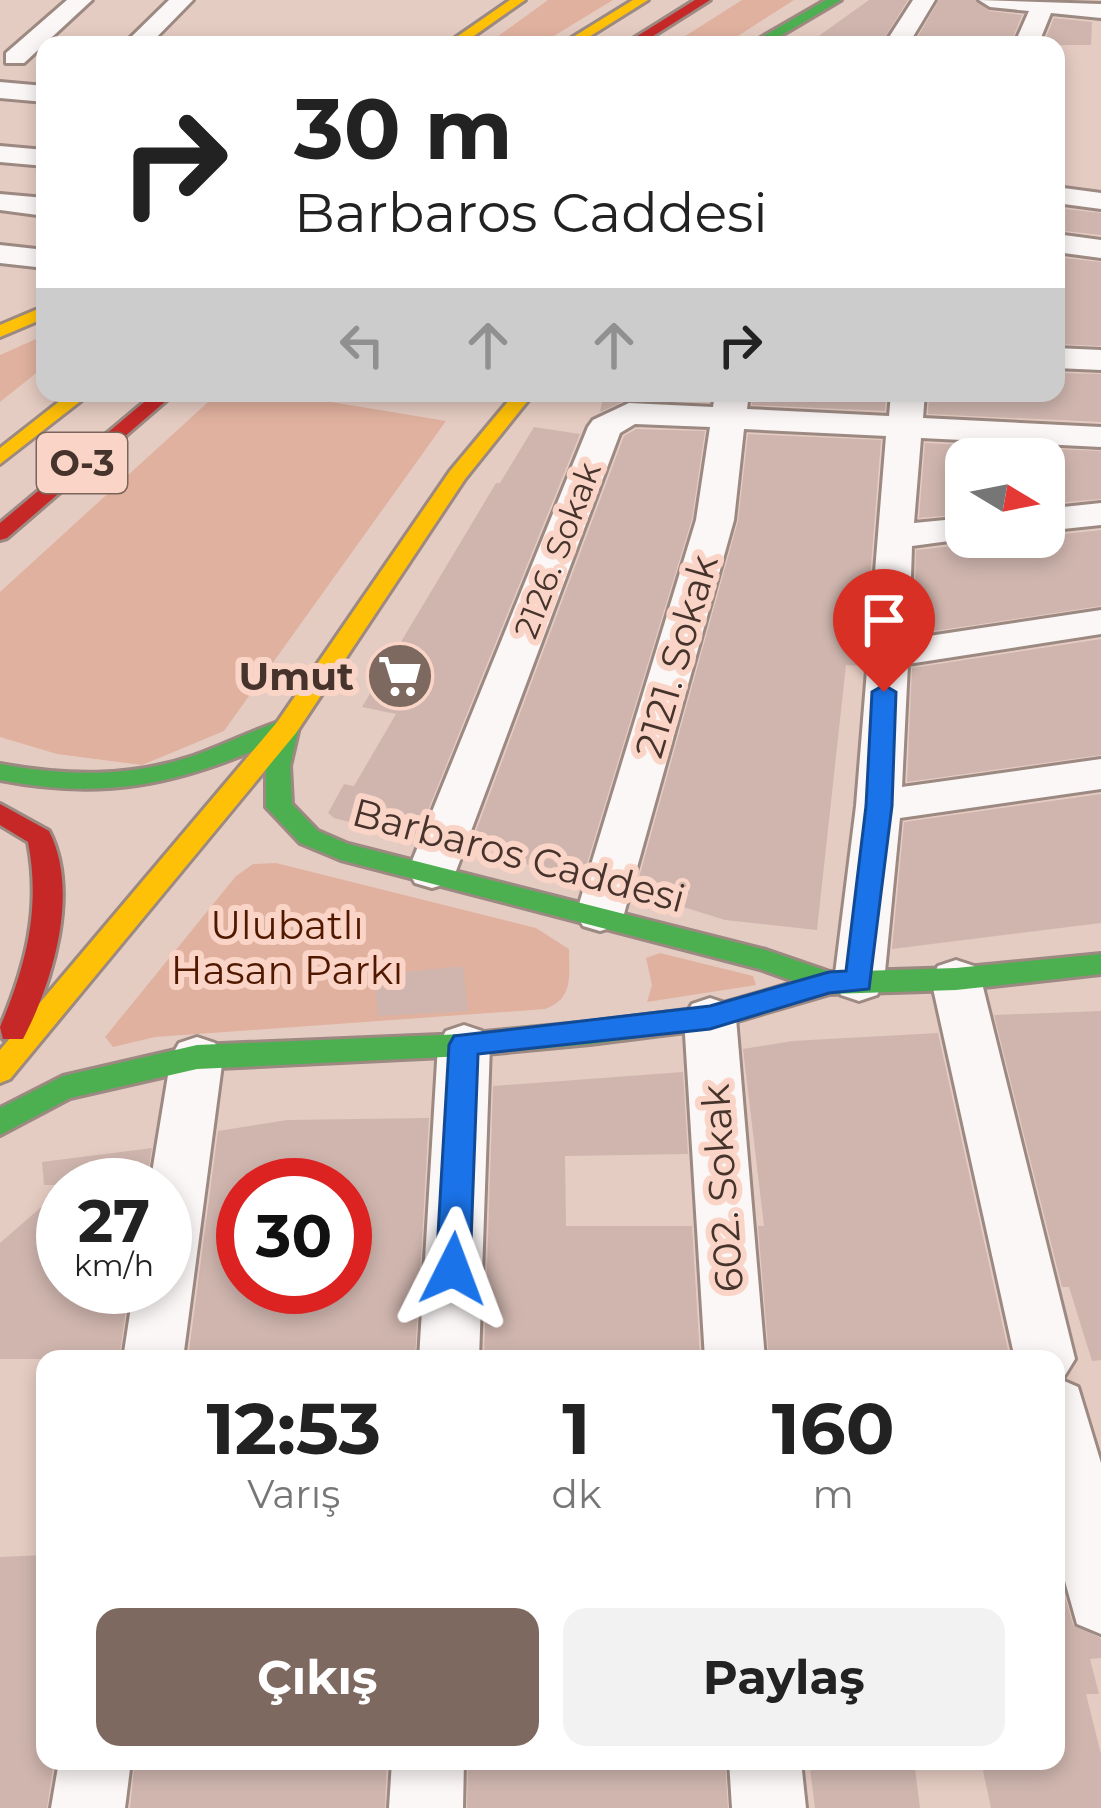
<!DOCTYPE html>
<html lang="tr">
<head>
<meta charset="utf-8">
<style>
  body { margin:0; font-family:Montserrat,sans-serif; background:#f2f2f2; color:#222; height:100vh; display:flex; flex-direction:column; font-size:45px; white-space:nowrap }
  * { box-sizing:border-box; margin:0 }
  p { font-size:39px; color:#767676 }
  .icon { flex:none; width:66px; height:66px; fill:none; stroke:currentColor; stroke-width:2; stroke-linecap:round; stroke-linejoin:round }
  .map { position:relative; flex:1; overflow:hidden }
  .panel { position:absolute; left:36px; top:1350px; width:1029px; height:420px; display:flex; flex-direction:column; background:#fff; border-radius:24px; box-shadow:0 6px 18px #0003 }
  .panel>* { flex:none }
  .banner { position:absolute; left:36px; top:36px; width:1029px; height:366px; border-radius:24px; box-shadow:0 6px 18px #0003; background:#fff; color:#222; overflow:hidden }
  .needle { width:78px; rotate:100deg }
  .buttons { position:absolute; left:945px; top:438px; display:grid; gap:24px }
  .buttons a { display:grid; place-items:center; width:120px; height:120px; border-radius:24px; background:#fff; box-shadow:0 6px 18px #0003; font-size:60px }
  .speed { position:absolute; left:36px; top:1158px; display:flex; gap:24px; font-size:60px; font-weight:700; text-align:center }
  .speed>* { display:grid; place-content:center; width:156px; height:156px; border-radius:50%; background:#fff; box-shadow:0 6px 18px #0003; line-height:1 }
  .speed small { font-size:30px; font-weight:400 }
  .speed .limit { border:18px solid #d22; background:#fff; color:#111 }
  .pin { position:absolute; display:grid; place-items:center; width:102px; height:102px; color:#fff; margin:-123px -51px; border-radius:50% 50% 50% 0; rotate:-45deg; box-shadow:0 0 12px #0007 }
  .pin .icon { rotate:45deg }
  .me { position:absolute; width:132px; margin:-66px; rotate:3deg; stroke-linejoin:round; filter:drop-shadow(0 0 9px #0008) }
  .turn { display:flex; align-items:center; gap:42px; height:252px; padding:0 60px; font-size:54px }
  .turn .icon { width:156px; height:156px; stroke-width:2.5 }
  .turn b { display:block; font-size:84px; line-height:102px }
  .lanes { display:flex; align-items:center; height:114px; padding:0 60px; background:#0003; justify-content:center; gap:60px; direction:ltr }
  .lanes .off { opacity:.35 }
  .eta { display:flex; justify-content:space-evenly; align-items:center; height:204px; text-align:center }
  .eta b { font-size:72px; font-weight:700; line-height:84px }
  .cta { display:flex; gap:24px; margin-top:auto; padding:24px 60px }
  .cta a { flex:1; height:138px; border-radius:24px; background:#7d6960; color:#fff; font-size:48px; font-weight:700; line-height:138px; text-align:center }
  .cta a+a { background:#f2f2f2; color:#222 }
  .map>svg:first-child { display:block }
  .green { fill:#e0b19f }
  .building { fill:#cfb5ae; fill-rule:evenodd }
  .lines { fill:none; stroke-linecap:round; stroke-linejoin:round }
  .street-casing { stroke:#9c8982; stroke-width:6 }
  .fast-casing { stroke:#9c8982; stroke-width:6 }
  .slow-casing { stroke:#9c8982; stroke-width:6 }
  .jam-casing { stroke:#9c8982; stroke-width:6 }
  .street { fill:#fbf7f6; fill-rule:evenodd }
  .fast { fill:#4caf50; fill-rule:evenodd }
  .slow { fill:#ffc107; fill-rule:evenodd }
  .jam { fill:#c62828; fill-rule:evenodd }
  .route { fill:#1a73e8; stroke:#114b97; stroke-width:3 }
  .labels { text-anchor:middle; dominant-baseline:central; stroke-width:12; stroke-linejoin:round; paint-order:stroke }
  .far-street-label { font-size:33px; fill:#45332c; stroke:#fad5c7 }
  .shield { fill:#fad5c7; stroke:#7b645a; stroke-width:3 }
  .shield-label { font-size:36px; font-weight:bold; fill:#45332c }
  .street-label { font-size:39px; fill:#45332c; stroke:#fad5c7 }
  .poi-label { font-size:39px; font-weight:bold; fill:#45332c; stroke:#fad5c7; text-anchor:end }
  .park-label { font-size:39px; fill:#511800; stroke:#fad5c7 }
</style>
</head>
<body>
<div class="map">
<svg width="1101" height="1808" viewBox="0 0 1101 1808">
  <rect width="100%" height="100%" fill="#e5ccc2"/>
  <path class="green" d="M548,0h65l-74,45h-53z
    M742,0h52l-70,45h-53z
    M45,335v31l-45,36v-47z
    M218,393h59l169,28 -222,310 -82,34 -85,-11 -57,-17v-145z
    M276,863l260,65 33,21c0,27 5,50 -24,60l-390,28 -42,10 -8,-10 131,-161 17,-12z
    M660,953l93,23 3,9 -109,17 5,-17 -6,-27z"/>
  <path class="building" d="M869,0h39l-28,45h-74z
    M939,0h36l15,11 32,4 -12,30h-97z
    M1054,18l38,4 -1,23h-48z
    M1056,208l45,5v22l-45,-5z
    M1056,257l45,5v84l-45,-2z
    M1056,373l45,1v48l-173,-8 1,-21h127z
    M604,393h106l-1,9 -80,-3 -29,13z
    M753,393h133l-1,18 -133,-6z
    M534,427l46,7 -160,396 -8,8 -78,-20 -6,-5 16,-29 10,2 42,-72 -34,-7 134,-224h4z
    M636,429l69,2 -13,88 -108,354 -66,-10 5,-15 -50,-9 151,-403z
    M748,434l133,6 -18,226 -17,-1 -29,265 -92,-10 -90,-28 103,-371z
    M925,443l176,8v48l-57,5v-45h-78v55l-47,4z
    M1101,530v76l-187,28 2,-84z
    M1101,639v116l-194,27 5,-114z
    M1101,794v129l-209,26 12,-127z
    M463,966l5,45 -90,5 -4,-41z
    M1101,1011v349l-9,1 -23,-74h-7l-68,-272z
    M938,1033l72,326h-241l-11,-133h6l-21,-177 49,-8z
    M683,1072l5,82 -123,2 1,70h126l8,131 -216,2 9,-273z
    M429,1118l-14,241h-227l30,-228 69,-11zM243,1185h102v102h-102z
    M152,1148l-6,37h-102l-2,-23z
    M63,1188v102l66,-2 -10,71h-119v-116z
    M45,1555v206h9l-7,47h-47v-251z
    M1056,1566l17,59 28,13v20l-11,1 9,35h-13l15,60v54h-110l-10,-47h75z
    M135,1761h252l-2,47h-255z
    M468,1761h257l3,47h-261z
    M809,1761h105l6,47h-105z"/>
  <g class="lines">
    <g class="street-casing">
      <path id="street" d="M67,0h25l-68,63h-18v-10z
        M169,0h24l-44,45h-26z
        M913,0h22l-27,45h-24z
        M979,0l122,4v14l-50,-5 -13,32h-24l15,-34 -39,-4z
        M0,82l45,4v16l-45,-4z
        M0,146l45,4v16l-45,-4z
        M1056,187l45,6v16l-45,-6z
        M0,194l45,4v18l-45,-6z
        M1056,234l45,6v18l-45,-6z
        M0,245l45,5v18l-45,-5z
        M1056,348l45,2v20l-45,-2z
        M715,393h34l-2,16 142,7 2,-23h34l-2,25 178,9v20l-180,-9 -7,85 52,-5v19h13l-67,9 -3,93 192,-29v24l-193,30 -6,123 199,-28v30l-201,29 -16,164 -7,13 -18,6 -18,-6 -7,-13 22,-176 30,-370 -142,-7 -10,91 -110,394 -7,12 -17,5 -17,-5 -7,-12 120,-394 14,-93 -75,-3 -15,9 -164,438 -7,12 -17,5 -17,-5 -7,-12 180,-444 5,-7 36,-17 84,4z
        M1101,503v22l-57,6v-22z
        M956,960l18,6 7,13 94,380 -13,21 16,7 23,76v171l-24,-10 -21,-75v-190h-41l-84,-380 7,-13z
        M710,998l18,6 8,14 29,341h-60l-21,-341 8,-14z
        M464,1025l18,6 8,14 -11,314h-60l19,-314 8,-14z
        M197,1037l18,6 8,14 -40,302h-60l11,-72h31v-102h-15l21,-128 8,-14z
        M59,1761h72l-6,47h-74z
        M392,1761h72l-1,47h-74z
        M729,1761h72l5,47h-74z"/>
    </g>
    <g class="fast-casing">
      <path id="fast" d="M826,0h15l-76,45 -15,-1z
        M287,719l12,8 -9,39 2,38 26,27 30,13 418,106 64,22 126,-4 145,-14v20l-145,16 -127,4 -119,35 -120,15 -126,12 -267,13 -127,29 -70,37v-27l63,-32 134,-31 267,-11 126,-12 120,-15 86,-25 -36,-13 -419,-109 -41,-17 -34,-36v-41l5,-23c-94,42 -169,57 -271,37v-16c66,12 128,14 193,-8 32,-11 64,-28 94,-37z"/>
    </g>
    <g class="slow-casing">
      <path id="slow" d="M510,0h15l-64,45h-16z
        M633,0h15l-72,45h-16z
        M45,306v12l-45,19v-12z
        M70,393h21l-91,71v-16z
        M515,393h19l-69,86 -169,254 -286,346 -10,4v-33l278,-329 172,-250z"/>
    </g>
    <g class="jam-casing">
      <path id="jam" d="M695,0h15l-71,45h-16z
        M155,393h20l-168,145 -7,2v-17z
        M0,804l49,27c31,60 4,151 -26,208h-20l-3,-12c26,-61 41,-119 28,-185l-28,-17z"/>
    </g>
    <use href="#street" class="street"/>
    <use href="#fast" class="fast"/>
    <use href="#slow" class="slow"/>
    <use href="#jam" class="jam"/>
  </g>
  <path class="route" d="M884,685l12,7 -4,114 -23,183 -40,4 -119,36 -232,25 -8,215 -5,11 -12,4 -12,-4 -5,-11 13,-224 5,-9 256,-30 119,-34 17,-1 20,-165 6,-114z"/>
  <defs>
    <g id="supermarket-disc" transform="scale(3.45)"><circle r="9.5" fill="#7d6960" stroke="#fad5c7"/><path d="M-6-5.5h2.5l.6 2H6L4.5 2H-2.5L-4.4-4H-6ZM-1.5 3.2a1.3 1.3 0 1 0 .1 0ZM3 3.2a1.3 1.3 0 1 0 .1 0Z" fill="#fff"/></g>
  </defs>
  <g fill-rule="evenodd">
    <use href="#supermarket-disc" x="400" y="676"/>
  </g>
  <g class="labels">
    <g class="far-street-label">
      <text transform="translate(557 550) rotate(-69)">2126. Sokak</text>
    </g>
    <rect class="shield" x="37" y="433" width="90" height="60" rx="9"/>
    <g class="shield-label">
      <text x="82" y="463">O-3</text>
    </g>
    <g class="street-label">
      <text transform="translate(676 656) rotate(-74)">2121. Sokak</text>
      <text transform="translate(519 855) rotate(15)">Barbaros Caddesi</text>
      <text transform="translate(722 1188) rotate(-94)">602. Sokak</text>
    </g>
    <g class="poi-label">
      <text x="354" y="676">Umut</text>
    </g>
    <g class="park-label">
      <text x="287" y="925">Ulubatlı<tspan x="287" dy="45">Hasan Parkı</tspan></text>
    </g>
  </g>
</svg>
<div class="buttons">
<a><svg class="needle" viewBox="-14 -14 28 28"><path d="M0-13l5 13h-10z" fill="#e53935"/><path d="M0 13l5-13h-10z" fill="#767676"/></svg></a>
</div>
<div class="speed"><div>27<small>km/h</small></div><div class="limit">30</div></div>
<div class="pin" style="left:884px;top:692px;background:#d93025"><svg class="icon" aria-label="arrive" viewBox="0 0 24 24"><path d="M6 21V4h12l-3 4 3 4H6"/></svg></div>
<svg class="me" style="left:453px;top:1269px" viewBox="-20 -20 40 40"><path d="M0-17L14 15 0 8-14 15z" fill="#1a73e8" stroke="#fff" stroke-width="4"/></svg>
<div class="banner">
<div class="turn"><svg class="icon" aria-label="right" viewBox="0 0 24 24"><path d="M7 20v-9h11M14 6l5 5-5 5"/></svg><div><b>30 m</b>Barbaros Caddesi</div></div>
<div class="lanes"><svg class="icon off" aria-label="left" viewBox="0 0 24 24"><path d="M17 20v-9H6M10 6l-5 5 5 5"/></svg><svg class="icon off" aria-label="ahead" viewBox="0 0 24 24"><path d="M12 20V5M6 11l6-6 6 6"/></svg><svg class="icon off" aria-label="ahead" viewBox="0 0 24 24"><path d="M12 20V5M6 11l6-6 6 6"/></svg><svg class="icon" aria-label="right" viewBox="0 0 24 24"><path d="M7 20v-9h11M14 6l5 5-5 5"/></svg></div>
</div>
<section class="panel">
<div class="eta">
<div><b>12:53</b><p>Varış</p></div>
<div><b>1</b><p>dk</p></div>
<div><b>160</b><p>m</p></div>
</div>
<div class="cta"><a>Çıkış</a><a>Paylaş</a></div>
</section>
</div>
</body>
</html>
